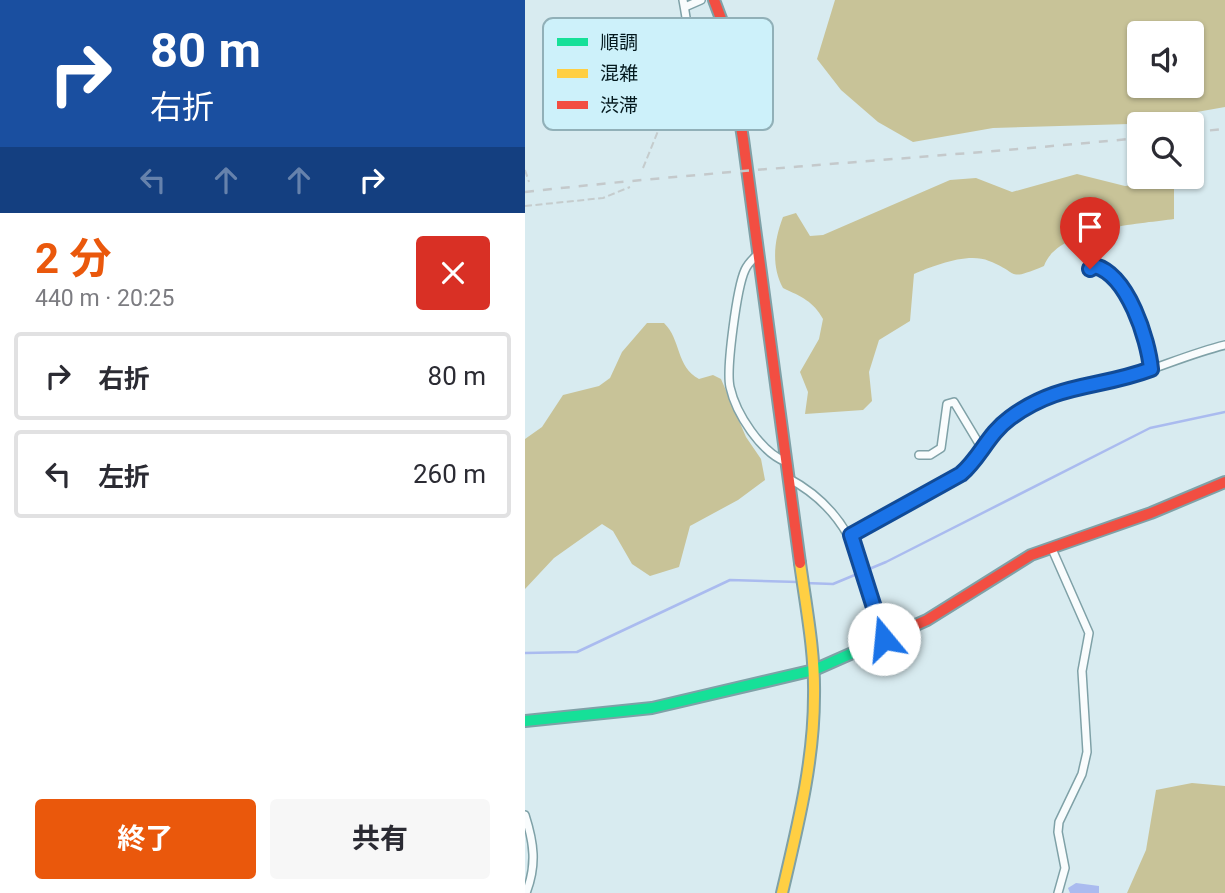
<!DOCTYPE html>
<html lang="ja">
<head>
<meta charset="utf-8">
<style>
  body { margin:0; font-family:Roboto,"Noto Sans JP",sans-serif; background:#f7f7f7; color:#2b2b33; height:100vh; display:flex; flex-direction:column; font-size:26px; white-space:nowrap }
  * { box-sizing:border-box; margin:0 }
  p { font-size:23px; color:#7c7c81 }
  .icon { flex:none; width:38px; height:38px; fill:none; stroke:currentColor; stroke-width:2; stroke-linecap:round; stroke-linejoin:round }
  .map { position:relative; flex:1; overflow:hidden }
  .sheet { display:flex; flex-direction:column; background:#fff; width:525px }
  .sheet>* { flex:none }
  .hud { background:#1a4fa0; color:#fff; overflow:hidden }
  .controls { position:absolute; left:602px; top:21px; display:grid; gap:14px }
  .controls a { display:grid; place-items:center; width:77px; height:77px; border-radius:7px; background:#fff; box-shadow:0 2px 5px #0004; font-size:35px }
  .pin { position:absolute; display:grid; place-items:center; width:60px; height:60px; color:#fff; margin:-72px -30px; border-radius:50% 50% 50% 0; rotate:-45deg; box-shadow:0 0 7px #0007 }
  .pin .icon { rotate:45deg }
  .me { position:absolute; width:77px; margin:-38px; rotate:343deg; stroke-linejoin:round; filter:drop-shadow(0 0 5px #0008) }
  .turn { display:flex; align-items:center; gap:24px; height:147px; padding:0 35px; font-size:32px }
  .turn .icon { width:91px; height:91px; stroke-width:2.5 }
  .turn b { display:block; font-size:49px; line-height:60px }
  .lanes { display:flex; align-items:center; height:66px; padding:0 35px; background:#0003; justify-content:center; gap:35px; direction:ltr }
  .lanes .off { opacity:.35 }
  .round { display:grid; place-items:center; flex:none; width:74px; height:74px; border-radius:7px; background:#f7f7f7 }
  .summary { display:flex; align-items:center; justify-content:space-between; height:119px; padding:0 35px }
  h1 { font-size:42px; font-weight:700; line-height:52px; color:#ea580c }
  .primary-button { display:flex; gap:14px; margin-top:auto; padding:14px 35px }
  .primary-button a { flex:1; height:80px; border-radius:7px; background:#ea580c; color:#fff; font-size:28px; font-weight:700; line-height:80px; text-align:center }
  .primary-button a+a { background:#f7f7f7; color:#2b2b33 }
  ul { padding:0; list-style:none }
  li { display:flex; align-items:center; gap:21px; height:88px; margin:0 14px 10px; padding:0 21px; border:4px solid #e1e1e2; border-radius:7px }
  li div { flex:1 }
  li b { display:block; font-size:26px }
  li em { font-style:normal }
  main { display:flex; flex:1; min-height:0 }
  .map>svg:first-child { display:block }
  .forest { fill:#c8c398; fill-rule:evenodd }
  .water { fill:#aabbef }
  .lines { fill:none; stroke-linecap:round; stroke-linejoin:round }
  .stream { stroke:#aabbef; stroke-width:2.5 }
  .street-casing { stroke:#7fa1a7; stroke-width:10 }
  .fast-casing { stroke:#7fa1a7; stroke-width:14 }
  .slow-casing { stroke:#7fa1a7; stroke-width:14 }
  .jam-casing { stroke:#7fa1a7; stroke-width:14 }
  .path { stroke:#c5cccd; stroke-width:2; stroke-dasharray:7 3.5; stroke-linecap:butt }
  .street { stroke:#f9fcfd; stroke-width:7 }
  .fast { stroke:#16e098; stroke-width:10 }
  .slow { stroke:#ffcf43; stroke-width:10 }
  .jam { stroke:#f24e42; stroke-width:10 }
  .rail { stroke:#c4c9cb; stroke-width:2.5; stroke-dasharray:9 9; stroke-linecap:butt }
  .route-casing { stroke:#114b97; stroke-width:18 }
  .route { stroke:#1a73e8; stroke-width:12 }
  .key { fill:#cdf1fa; stroke:#91b0b8; stroke-width:2 }
  .key-label { font-size:19px; fill:#04191e }
</style>
</head>
<body>
<main>
<section class="sheet">
<div class="hud">
<div class="turn"><svg class="icon" aria-label="right" viewBox="0 0 24 24"><path d="M7 20v-9h11M14 6l5 5-5 5"/></svg><div><b>80 m</b>右折</div></div>
<div class="lanes"><svg class="icon off" aria-label="left" viewBox="0 0 24 24"><path d="M17 20v-9H6M10 6l-5 5 5 5"/></svg><svg class="icon off" aria-label="ahead" viewBox="0 0 24 24"><path d="M12 20V5M6 11l6-6 6 6"/></svg><svg class="icon off" aria-label="ahead" viewBox="0 0 24 24"><path d="M12 20V5M6 11l6-6 6 6"/></svg><svg class="icon" aria-label="right" viewBox="0 0 24 24"><path d="M7 20v-9h11M14 6l5 5-5 5"/></svg></div>
</div>
<div class="summary"><div><h1>2 分</h1><p>440 m · 20:25</p></div><a class="round" style="background:#d93025;color:#fff"><svg class="icon" aria-label="close" viewBox="0 0 24 24"><path d="M6 6l12 12M18 6L6 18"/></svg></a></div>
<ul>
<li><svg class="icon" aria-label="right" viewBox="0 0 24 24"><path d="M7 20v-9h11M14 6l5 5-5 5"/></svg><div><b>右折</b></div><em>80 m</em></li>
<li><svg class="icon" aria-label="left" viewBox="0 0 24 24"><path d="M17 20v-9H6M10 6l-5 5 5 5"/></svg><div><b>左折</b></div><em>260 m</em></li>
</ul>
<div class="primary-button"><a>終了</a><a>共有</a></div>
</section>
<div class="map">
<svg width="700" height="893" viewBox="0 0 700 893">
  <rect width="100%" height="100%" fill="#d8ebf0"/>
  <path class="forest" d="M310,0h390v107l-96,17 -136,4 -80,14 -35,-20 -37,-32 -24,-31zM667,33v53h-53v-53z
    M552,174l48,12 10,-1 13,-8h21l5,7v35c-34,5 -117,9 -130,47 -39,16 -23,7 -55,-5 -21,-9 -56,5 -75,13l-4,47 -31,19 -10,32 3,29 -9,9 -58,4 3,-22 -8,-20 19,-33 4,-20c-10,-18 -21,-22 -40,-31 -12,-22 -9,-48 0,-71l13,-4 14,23 13,-1 127,-55 26,-2 36,14z
    M122,323h17c17,16 12,44 35,56l14,-4 8,4 25,58 15,22 4,21 -27,20 -48,26 -11,41 -29,9 -18,-12 -19,-33 -11,-7 -48,34 -29,31v-150l17,-12 21,-32 36,-9 11,-8 12,-26z
    M667,783l33,3v107h-98l19,-43 10,-60z"/>
  <path class="water" d="M551,883l23,3v7h-29l-2,-5z"/>
  <g class="lines">
    <path class="stream" d="M280,583l28,1 53,-22 264,-134 75,-16
      M0,653l52,-1 153,-72 68,2"/>
    <g class="street-casing">
      <path id="street" d="M158,0c8,41 8,91 55,107
        M160,7l16,-7
        M233,254c-5,5 -10,9 -13,16 -8,17 -19,99 -15,117 6,27 31,65 56,75
        M565,269l5,-3c33,9 53,73 56,103
        M394,455h11l11,-7 6,-44 7,-2 27,45
        M263,478c68,36 75,93 96,161
        M326,535l110,-61c19,-16 27,-40 48,-55 45,-34 71,-28 119,-42 33,-10 64,-24 97,-32
        M527,549l37,84 -7,38 5,81 -5,22 -23,48 -1,10 7,36 -7,25
        M0,815c9,28 12,50 1,78"/>
    </g>
    <g class="fast-casing">
      <path id="fast" d="M0,721l127,-13 162,-38 86,-38"/>
    </g>
    <g class="slow-casing">
      <path id="slow" d="M257,893c15,-64 32,-130 32,-197 1,-44 -8,-89 -14,-133"/>
    </g>
    <g class="jam-casing">
      <path id="jam" d="M189,0l12,32 17,107 57,424
        M375,632l27,-12 104,-65 120,-42 74,-31"/>
    </g>
    <path class="path" d="M118,168l17,-42 34,-46
      M0,170l4,12
      M0,206l78,-8 27,-11"/>
    <use href="#street" class="street"/>
    <use href="#fast" class="fast"/>
    <use href="#slow" class="slow"/>
    <use href="#jam" class="jam"/>
    <path class="rail" d="M667,132l33,-3
      M0,192c204,-23 410,-34 614,-54"/>
  </g>
  <g class="lines">
    <g class="route-casing">
      <path id="route" d="M359,639l-33,-104 110,-61c19,-16 27,-40 49,-56 49,-36 88,-29 141,-49 -3,-30 -23,-94 -56,-103l-5,3"/>
    </g>
    <use href="#route" class="route"/>
  </g>
  <rect x="18" y="18" width="230" height="112" rx="10" class="key"/>
  <rect x="32" y="38" width="31" height="8" fill="#16e098"/>
  <rect x="32" y="69" width="31" height="9" fill="#ffcf43"/>
  <rect x="32" y="101" width="31" height="8" fill="#f24e42"/>
  <g class="key-label">
    <text x="75" y="49">順調</text>
    <text x="75" y="80">混雑</text>
    <text x="75" y="112">渋滞</text>
  </g>
</svg>
<div class="controls">
<a><svg class="icon" aria-label="sound" viewBox="0 0 24 24"><path d="M4 9h4l5-4v14l-5-4H4zM17 9q2 3 0 6"/></svg></a>
<a><svg class="icon" aria-label="search" viewBox="0 0 24 24"><circle cx="10" cy="10" r="6"/><path d="M15 15l6 6"/></svg></a>
</div>
<div class="pin" style="left:565px;top:269px;background:#d93025"><svg class="icon" aria-label="arrive" viewBox="0 0 24 24"><path d="M6 21V4h12l-3 4 3 4H6"/></svg></div>
<svg class="me" style="left:359px;top:639px" viewBox="-20 -20 40 40"><circle r="19" fill="#fff"/><path d="M0-13L10 11 0 6-10 11z" fill="#1a73e8"/></svg>
</div>
</main>
</body>
</html>
